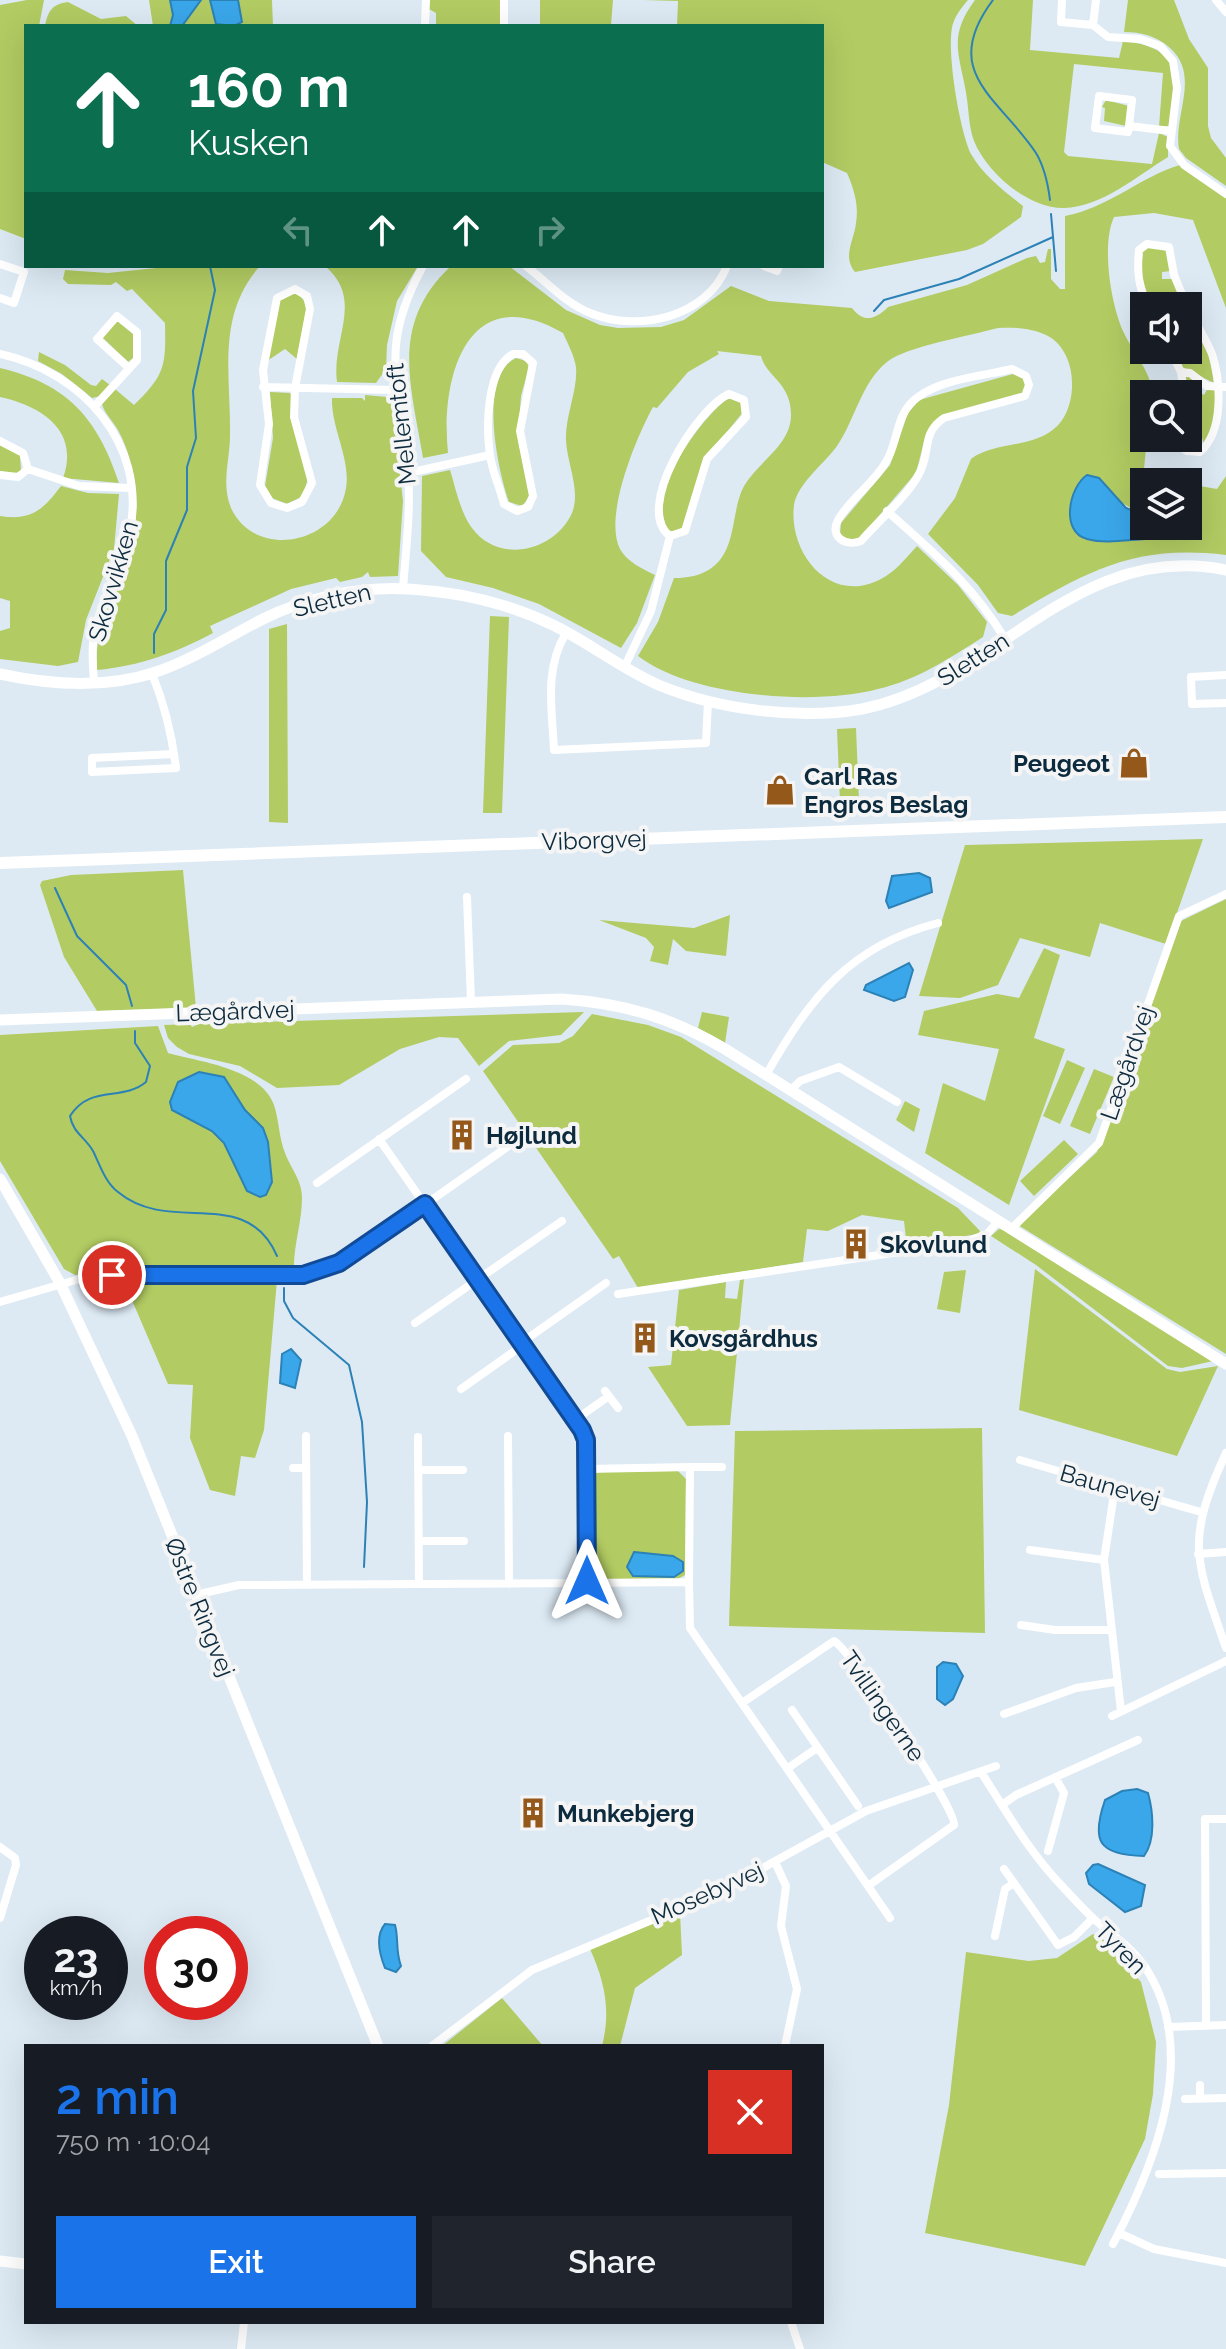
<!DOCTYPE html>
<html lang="en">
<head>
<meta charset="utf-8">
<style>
  body { margin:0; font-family:Raleway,sans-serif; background:#20242c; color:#f1f3f6; height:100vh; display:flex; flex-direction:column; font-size:30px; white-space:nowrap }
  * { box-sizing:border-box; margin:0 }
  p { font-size:26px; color:#9ea1a6 }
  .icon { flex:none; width:44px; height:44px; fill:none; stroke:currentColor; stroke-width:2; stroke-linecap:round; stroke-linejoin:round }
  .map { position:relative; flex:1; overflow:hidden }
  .side { position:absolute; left:24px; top:2044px; width:800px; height:280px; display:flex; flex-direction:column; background:#171b24; border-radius:0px; box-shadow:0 8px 32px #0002 }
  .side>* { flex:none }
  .top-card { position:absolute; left:24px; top:24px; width:800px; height:244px; border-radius:0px; box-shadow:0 8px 32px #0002; background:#0b6e4f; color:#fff; overflow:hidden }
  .controls { position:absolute; left:1130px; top:292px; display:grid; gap:16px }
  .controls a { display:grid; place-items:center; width:72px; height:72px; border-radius:0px; background:#171b24; box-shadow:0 8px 32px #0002; font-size:40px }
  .speed { position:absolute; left:24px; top:1916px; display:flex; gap:16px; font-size:40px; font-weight:700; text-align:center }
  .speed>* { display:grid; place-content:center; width:104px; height:104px; border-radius:50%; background:#171b24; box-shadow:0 8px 32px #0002; line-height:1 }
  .speed small { font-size:20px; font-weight:400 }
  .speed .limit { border:12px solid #d22; background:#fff; color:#111 }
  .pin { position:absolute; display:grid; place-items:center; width:68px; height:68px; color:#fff; margin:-34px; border:4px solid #fff; border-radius:50%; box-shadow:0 2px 8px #0007 }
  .me { position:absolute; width:88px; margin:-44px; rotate:0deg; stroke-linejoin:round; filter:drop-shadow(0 0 6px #0008) }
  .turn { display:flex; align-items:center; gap:28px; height:168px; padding:0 32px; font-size:36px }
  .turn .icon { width:104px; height:104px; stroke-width:2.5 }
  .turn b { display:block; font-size:56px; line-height:68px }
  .lanes { display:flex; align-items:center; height:76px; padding:0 32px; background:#0003; justify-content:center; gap:40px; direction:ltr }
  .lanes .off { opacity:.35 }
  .round { display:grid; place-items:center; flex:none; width:84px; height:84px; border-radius:0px; background:#20242c }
  .summary { display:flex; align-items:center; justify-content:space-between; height:136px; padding:0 32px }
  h1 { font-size:48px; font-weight:600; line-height:60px; color:#1a73e8 }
  .cta { display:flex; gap:16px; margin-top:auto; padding:16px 32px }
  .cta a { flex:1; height:92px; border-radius:0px; background:#1a73e8; color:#fff; font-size:32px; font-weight:600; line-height:92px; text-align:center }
  .cta a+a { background:#20242c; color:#f1f3f6 }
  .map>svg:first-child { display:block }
  .green { fill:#b2cb62 }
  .water { fill:#3aa7ea; stroke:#2c82b6; stroke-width:2 }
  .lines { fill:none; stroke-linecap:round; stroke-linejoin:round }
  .stream { stroke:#2c82b6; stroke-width:2 }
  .street { stroke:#fff; stroke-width:8 }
  .secondary { stroke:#fff; stroke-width:11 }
  .primary { stroke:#fff; stroke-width:12 }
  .route-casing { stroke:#114b97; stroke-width:20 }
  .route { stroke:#1a73e8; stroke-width:14 }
  .labels { text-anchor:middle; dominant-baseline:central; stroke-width:8; stroke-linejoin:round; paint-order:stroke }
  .street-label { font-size:24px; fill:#0d2b3e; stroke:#f5f5f5 }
  .poi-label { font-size:24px; font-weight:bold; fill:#0d2b3e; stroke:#f5f5f5; text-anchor:start }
</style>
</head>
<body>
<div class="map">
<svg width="1226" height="2349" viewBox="0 0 1226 2349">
  <rect width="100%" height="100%" fill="#ddeaf4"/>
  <path class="green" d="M27,0h17l-5,26h-13v213l-26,-10v-224z
    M149,0h21l3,15 -3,11h-17z
    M201,0h9l6,24 5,2h-39z
    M238,0h34l1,26h-39l8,-4z
    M429,0h71v26h-64v-13l-9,-5z
    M540,0h73l-2,25 18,1h-89z
    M643,0h325c-5,6 -11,13 -14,21 -10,21 6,112 17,133 12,21 33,37 52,52l-2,11 -38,27 -16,6 -112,22c-13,-16 -1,-31 1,-49 3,-18 -2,-34 -9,-50l-25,-11v-136h-145l1,-25z
    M975,0h58l-3,50 89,8 4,-17c62,7 52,36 46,85l-10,1 4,-54 -89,-9 -10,88 4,4 84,8 7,-31 9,4v20c-31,19 -66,50 -104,51 -35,1 -77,-35 -90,-67 -5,-14 -5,-27 -7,-42 -6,-43 -21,-60 8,-99z
    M1128,0h46l15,39 19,29v58l3,12 15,20v28l-40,-28 -7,-9c-6,-34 22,-73 -9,-101 -13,-12 -29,-16 -46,-16z
    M68,2l33,17 25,-3 12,10h-93c3,-15 7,-22 23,-24z
    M1106,100l23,6 -3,20 -22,-5 1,-13 -3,-1z
    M1180,165l46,33v110l-33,-88 -39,-7 -40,4c-13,28 -3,89 10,116 10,21 26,37 29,61h-9v44h3l-3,31 34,13h-34v33l-64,-35c-7,14 -8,22 -7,38 3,33 47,22 72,21l10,-13h33v-42l29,5 9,-13v79c-91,-11 -139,16 -214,61l-14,-3 -20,-28 -50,-51 27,-36 16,-39c26,-20 73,-8 93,-42 14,-24 11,-68 -18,-82 -14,-7 -33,-8 -48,-7 -25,7 -94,19 -111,34 -26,21 -32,58 -50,84 -12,17 -40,38 -43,59 -6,48 36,101 87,74 14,-7 25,-21 36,-33l41,39 29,37 -4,15c-33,21 -66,43 -105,52 -64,17 -186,8 -240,-33l20,-34 16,-44c14,0 28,-2 40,-12 23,-19 17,-56 30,-80 14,-24 47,-41 47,-71 0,-33 -25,-38 -30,-59l-44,-5 2,3 -31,18 -31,36 -4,-1c-16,29 -50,109 -33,142 7,13 23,20 35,26l-18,48 -16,25 -82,-44 -46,-16 -47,-11 -25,-26 1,-75 28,-6c6,19 10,42 22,58 27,37 83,23 100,-15 9,-23 -5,-49 -6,-73 -1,-24 12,-50 10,-73 -2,-12 -8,-23 -13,-34 -95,-55 -123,43 -115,120l-25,5c-12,-73 -34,-134 28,-192h58l57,44 34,15 18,3 43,-1 23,-7 47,-34 38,15 83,7c12,16 24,11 36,-1l79,-22 60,-27 9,-2 4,7 5,-1 3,-13h3v30l9,10h5v-73c43,-8 77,-40 115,-51z
    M1147,246l20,5 4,20 -9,1v7h10l12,27h-33l-10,-32 2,-25z
    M175,266h85c-44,49 -29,110 -30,169 0,25 -9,49 1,73 24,52 106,37 115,-20 5,-29 -15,-60 -14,-90h30l3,3v-6l22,2 5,4 11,100 -5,75 -28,1 -2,-5 -6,5 -22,5 -4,-4 -45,11 -81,37 3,7c-38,20 -73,33 -116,37 -5,-57 36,-100 39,-156 2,-28 -5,-60 -18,-84 -5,-9 -14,-17 -16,-26l13,-15 19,16c31,-30 32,-39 31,-82l-33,-34 -5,2 -11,-9 -5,3 -43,-1 -5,-5 2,-9 43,3z
    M325,266h93l-21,35 -10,44 -1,24 -10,14 -39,-1c-6,-43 28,-82 -12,-116z
    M297,292l10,13 -10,54 -12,-10 -18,12 13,-61z
    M1188,314l21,41 5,28 -32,-16 -9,-17h15z
    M117,320l16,14 1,23 -6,5 -26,-25z
    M39,352l26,13 26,20 5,1 6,-7 8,6 -9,11 -9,2 -30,-24 -24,-13z
    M516,358l10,3 3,6 -8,29 -3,44 12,56 -8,10 -13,-4c-11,-31 -32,-126 7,-144z
    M0,368c68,16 98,51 119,115l-56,-5c17,-47 -21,-72 -63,-81z
    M1013,374l10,3 3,7 -4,11 -88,26 -8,13 -10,39 -58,67 -10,1 -8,-7 1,-11 49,-58 18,-52 11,-13z
    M1186,374l9,6 -4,7 13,8 4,-7 8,3 -2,30 -10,25 -4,-18 -12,-1z
    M270,392l20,1 2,4 16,81 -5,18 -16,8 -15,-6 -7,-12 8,-48z
    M728,398l13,4 2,10 -39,49 -19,63 -5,8 -11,-1c-25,-37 31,-111 59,-133z
    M0,445l20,10 1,16 -7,3 -14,-3z
    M61,486l27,7 31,1 -5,55 -28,71 -8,42 -20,4 -58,-7v-28l10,-3v-27l-10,-3v-82c31,5 43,-6 61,-30z
    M490,616l19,1 -7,196h-19z
    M287,624l1,199 -19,-1v-193z
    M856,728l3,73 -19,1 -3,-73z
    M1203,839l-37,105 -66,-21 -10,34 -70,-19 -22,47 -38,13 -41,-2 46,-151z
    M183,870l13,138 -99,3 -33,-54 -24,-72 2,-4 29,-6z
    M1226,899v455l-208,-129 79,-73 84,-231z
    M730,915l-4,41 -40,-5 -13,-12 -5,26 -18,-4 4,-14 -8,-9 -47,-18 95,8z
    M1044,948l16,7 -26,83 31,11 -56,156 -84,-52 18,-70 42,18 14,-52 -81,-14 6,-24 73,-17 22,4z
    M584,1012l-23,23 -52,6 -30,25 -21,-28 -19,-1 -39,12 -61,36 -62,3 -37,-22 -51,-12 -12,-7 -9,-9 -4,-13 26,-1 2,3 7,-3z
    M702,1012l27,5 -4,26 -27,-15z
    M592,1014l56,11 33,12 277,171 24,25 -75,14 -3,-26 -42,-6 -34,16 -21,-2 -4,33 -165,26 -19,-32 -6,3 -130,-188 30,-26 46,-2 14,-7z
    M158,1026l10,27c32,9 92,15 106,52 5,15 5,33 11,48 6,16 17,27 17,45 0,25 -9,48 -8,73l-183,-1 -36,5 -11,-6 -64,-108v-126z
    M1067,1060l18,8 -25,56 -17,-8z
    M1094,1069l20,8 -24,57 -20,-8z
    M905,1101l15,8 -6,23 -18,-12z
    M1064,1140l14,14 -44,42 -14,-15z
    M999,1229l7,1 207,131 -31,7 -14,-2 -132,-101 -45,-29z
    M1035,1269l132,100 13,3 38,-6 -41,90 -158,-46z
    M966,1270l-6,43 -23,-4 7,-37z
    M122,1277l155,3 -13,150 -9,28 -14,-2 -6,40 -25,-6 -20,-52 3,-53 -25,-1z
    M744,1279l-14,146 -43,1 -39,-59 23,-2 8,-75 47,-8 -1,16 12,1 3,-19z
    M982,1428l3,205 -256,-7 6,-195z
    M678,1471l8,8 -1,96 -7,4h-84l-4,-5v-98l8,-4z
    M680,1913l2,42 -47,33 -15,58h-18c9,-35 3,-64 -12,-97z
    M1093,1934l9,4 39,44 15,60 -3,52 -8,45 -60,127 -160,-33 24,-128 17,-153 63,9 28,-3z
    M502,1998l41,48h-101z"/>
  <path class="water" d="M170,0h31l-19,26h-12l3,-11z
    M210,0h28l4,22 -8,4 -18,-2z
    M1087,475l12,3 27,30 18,7v11h11l-3,8 -7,5c-18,1 -41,5 -58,0 -27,-7 -18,-52 0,-64z
    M919,873l11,5 2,14 -43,16 -3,-7 6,-25z
    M909,963l4,7 -8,27 -11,4 -30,-11 2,-5z
    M199,1072l25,5 21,33 18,18 5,14 4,40 -6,13 -6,2 -13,-6 -23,-48 -12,-12 -40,-21 -2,-8 8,-20z
    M291,1349l10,11 -6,28 -15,-5 2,-29z
    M634,1552l39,4 10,6v9l-9,6 -41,-1 -6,-9z
    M943,1662l13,2 7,12 -10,23 -8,6 -8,-6v-32z
    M1137,1789l11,4c5,18 8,47 -4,63 -46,-1 -53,-15 -39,-56l17,-9z
    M1098,1864l47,21 -4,21 -16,6 -36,-28 -3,-11 7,-8z
    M385,1924l10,1c4,14 0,25 6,41l-5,6 -11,-4c-6,-15 -10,-32 0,-44z"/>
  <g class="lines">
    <path class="stream" d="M993,0c-55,73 7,98 43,153 9,15 12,31 14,47
      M1051,214l5,57
      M874,311l10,-11 75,-21 94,-42
      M154,653v-19l12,-24v-49l21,-51v-43l9,-29 -3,-47 22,-101 -5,-24
      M55,888l22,48 49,49 6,21
      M135,1031v12l15,23 -4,16c-24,20 -56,2 -76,34 3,17 15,21 23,35 7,14 12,31 25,41 53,44 128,-8 159,64
      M284,1288v13l9,17 56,47 13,57 5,80 -3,65"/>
    <path class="street" d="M504,0v26
      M1062,0l-1,22 32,3 15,12 32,2 20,7 13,15 4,27 -7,58 14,19 42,29
      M1216,0l10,12
      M1093,25l3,-25
      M425,26l1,-26
      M1129,126l-1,6 -33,-4 4,-32 33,4 -3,26 42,5
      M0,264l24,8 -10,31 -14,-5
      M526,266c21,16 39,37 64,47 49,20 117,4 137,-47
      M764,266l13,5 2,-5
      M295,289l12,7 3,13 -15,79 -1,29 18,66 -10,19 -15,6 -16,-5 -11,-18 9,-61 -6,-54 14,-72z
      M1148,306c-10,-19 -11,-36 -9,-56l8,-6 22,3 5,28 13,31
      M1170,350l11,22 3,22
      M0,354c82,18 147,89 130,177 -6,35 -27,64 -35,98 -4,18 -2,37 -1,55
      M513,354h10l10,9 -13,68 13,65 -5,11 -11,4 -13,-7c-4,-16 -12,-33 -14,-49 -4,-27 -4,-86 23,-101z
      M1012,369l14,7 3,9 -4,11 -81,22c-23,15 -13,35 -25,56 -13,24 -40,46 -58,67 -15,6 -32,-4 -23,-21 12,-21 35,-36 48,-58 13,-21 9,-49 32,-65 24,-18 65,-21 94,-28z
      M1181,372l9,1 17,13 19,1
      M263,387l132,3
      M729,394l15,6 2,17 -39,42 -22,72 -15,5c-37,-27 27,-128 59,-142z
      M95,406l42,-46v-28l-20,-16 -20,23 32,29
      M1177,438l2,8 8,5 13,1c24,-21 21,-70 12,-98 -6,-15 -16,-31 -24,-45
      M0,441l23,12 5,16
      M28,469l51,17 52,2
      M408,473l82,-18
      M0,475l18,2 10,-8
      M887,511c47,42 86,74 118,128
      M403,588c3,-38 8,-79 5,-118 -6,-88 -32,-118 15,-204
      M566,633c-22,36 -14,76 -12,117l152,-7 2,-42
      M624,668l27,-57 19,-75
      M152,674c13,31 20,61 24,94l-84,4v-14l82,-4
      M1226,675l-35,2 1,27 34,-1
      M467,897l4,105
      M766,1075c44,-77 83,-129 172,-152
      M791,1090l9,-9 39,-14 58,35
      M379,1139l196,281 34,-24
      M317,1183l149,-104
      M1011,1229l88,-86 80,-227 47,-22
      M618,1294l348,-52 21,-8 12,-14
      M0,1302l83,-24 199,-2 40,-6 34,-17 154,-108
      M415,1323l147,-102
      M521,1343l85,-60
      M461,1389l62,-44
      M605,1391l13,17
      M575,1420l11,20 1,143 102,-1 1,46 200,290
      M306,1436l1,149
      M508,1436l1,148
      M418,1437l1,147
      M1226,1453c-41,89 -31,106 0,195
      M1020,1460l181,52
      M690,1467h32
      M293,1468h13
      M586,1469l104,-2 -1,115
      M418,1470h45
      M1115,1487l-11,73 17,151
      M419,1541h45
      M1030,1550l74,10
      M1198,1554l28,-2
      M195,1595l44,-10 348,-2
      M1021,1625l34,5h56
      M742,1703l92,-62c17,9 124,171 120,184l-86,61
      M792,1710l66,96
      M1004,1714l72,-26 39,-6
      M1112,1716l114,-55
      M788,1768l29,-20
      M981,1772c25,39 48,80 81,114 11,12 22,24 34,35 17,14 36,27 49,46 56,84 10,197 -32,277
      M1002,1805l14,-10 122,-55
      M0,1847l15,11 1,7 -16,53
      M1048,1851l16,-58 -9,-16
      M775,1862l11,24 -5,40 16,63 -12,57
      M1004,1869l54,76 16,-8 19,-19
      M995,1936l10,-47 9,-6
      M1206,2025l-1,-206h21
      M1168,2027l58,-2
      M432,2046l100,-76 189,-79 145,-80 130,-45
      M1200,2085v13
      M1185,2099l41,-1
      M1159,2174l67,-1
      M1119,2233l35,16 72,14
      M791,2322l9,27
      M241,2349l3,-27"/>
    <path class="secondary" d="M0,674c51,11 106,15 156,-2 38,-13 70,-34 105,-52 43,-22 99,-34 147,-31 51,3 98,13 145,36 37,18 70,45 108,61 59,24 139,34 201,23 134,-26 213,-170 364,-139
      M0,1020l562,-21c61,4 111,19 163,50l501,315
      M0,1179l60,104 72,153 246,610
      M0,2261l26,3"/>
    <path class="primary" d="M0,863l1226,-46"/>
  </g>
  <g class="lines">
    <g class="route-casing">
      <path id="route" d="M112,1275h191l36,-12 86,-59 157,226 4,10 1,141"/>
    </g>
    <use href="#route" class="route"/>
  </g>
  <defs>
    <g id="shop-bare" transform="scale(2.4)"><path d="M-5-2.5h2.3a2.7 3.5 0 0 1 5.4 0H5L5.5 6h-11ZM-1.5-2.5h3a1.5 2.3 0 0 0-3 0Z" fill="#95581b" stroke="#f5f5f5" stroke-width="2.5" paint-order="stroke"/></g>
    <g id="building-bare" transform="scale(2.4)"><path d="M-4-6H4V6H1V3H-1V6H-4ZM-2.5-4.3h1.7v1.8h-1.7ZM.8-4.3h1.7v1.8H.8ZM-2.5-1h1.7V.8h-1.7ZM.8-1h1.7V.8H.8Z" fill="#95581b" stroke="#f5f5f5" stroke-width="2.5" paint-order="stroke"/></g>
  </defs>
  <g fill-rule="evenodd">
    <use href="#shop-bare" x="1134" y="763"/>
    <use href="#shop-bare" x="780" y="790"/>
    <use href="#building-bare" x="462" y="1135"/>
    <use href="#building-bare" x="856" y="1244"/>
    <use href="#building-bare" x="645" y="1338"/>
    <use href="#building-bare" x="533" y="1813"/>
  </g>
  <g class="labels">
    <g class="street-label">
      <text transform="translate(401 424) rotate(-96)">Mellemtoft</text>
      <text transform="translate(113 581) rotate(-74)">Skovvikken</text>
      <text transform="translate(332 600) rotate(-13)">Sletten</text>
      <text transform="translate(973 659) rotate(-32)">Sletten</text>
      <text transform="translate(594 840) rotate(-2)">Viborgvej</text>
      <text transform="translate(235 1011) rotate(-2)">Lægårdvej</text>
      <text transform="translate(1127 1063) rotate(-71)">Lægårdvej</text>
      <text transform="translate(1110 1486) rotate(16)">Baunevej</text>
      <text transform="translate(200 1607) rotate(68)">Østre Ringvej</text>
      <text transform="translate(883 1706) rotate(55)">Tvillingerne</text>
      <text transform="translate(707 1893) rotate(-24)">Mosebyvej</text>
      <text transform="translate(1121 1948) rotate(46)">Tyren</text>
    </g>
    <g class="poi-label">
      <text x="1110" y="763" text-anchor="end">Peugeot</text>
      <text x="804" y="776">Carl Ras<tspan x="804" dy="28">Engros Beslag</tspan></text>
      <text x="486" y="1135">Højlund</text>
      <text x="880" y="1244">Skovlund</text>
      <text x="669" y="1338">Kovsgårdhus</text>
      <text x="557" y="1813">Munkebjerg</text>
    </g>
  </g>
</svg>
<div class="controls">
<a><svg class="icon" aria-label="sound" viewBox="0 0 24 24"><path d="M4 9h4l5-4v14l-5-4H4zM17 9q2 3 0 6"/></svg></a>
<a><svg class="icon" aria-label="search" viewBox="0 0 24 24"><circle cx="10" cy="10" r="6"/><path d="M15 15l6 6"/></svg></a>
<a><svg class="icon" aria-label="layers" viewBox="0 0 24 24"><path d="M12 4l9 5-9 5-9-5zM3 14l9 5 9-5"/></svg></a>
</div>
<div class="speed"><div>23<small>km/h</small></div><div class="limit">30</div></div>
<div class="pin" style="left:112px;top:1275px;background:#d93025"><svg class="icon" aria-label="arrive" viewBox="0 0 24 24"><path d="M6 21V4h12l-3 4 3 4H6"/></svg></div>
<svg class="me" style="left:587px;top:1581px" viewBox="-20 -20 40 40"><path d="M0-17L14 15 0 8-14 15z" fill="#1a73e8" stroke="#fff" stroke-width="4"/></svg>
<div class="top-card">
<div class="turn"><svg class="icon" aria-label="ahead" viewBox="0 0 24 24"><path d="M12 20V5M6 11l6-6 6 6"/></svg><div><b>160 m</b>Kusken</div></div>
<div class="lanes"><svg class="icon off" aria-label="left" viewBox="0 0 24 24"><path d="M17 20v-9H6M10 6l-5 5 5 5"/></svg><svg class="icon" aria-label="ahead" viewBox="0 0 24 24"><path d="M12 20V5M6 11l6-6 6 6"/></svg><svg class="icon" aria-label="ahead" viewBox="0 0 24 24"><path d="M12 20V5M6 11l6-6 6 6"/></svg><svg class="icon off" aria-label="right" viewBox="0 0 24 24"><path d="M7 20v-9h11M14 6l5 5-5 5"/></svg></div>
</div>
<section class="side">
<div class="summary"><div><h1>2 min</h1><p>750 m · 10:04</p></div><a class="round" style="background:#d93025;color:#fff"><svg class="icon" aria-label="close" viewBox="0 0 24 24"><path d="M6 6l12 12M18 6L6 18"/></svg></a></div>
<div class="cta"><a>Exit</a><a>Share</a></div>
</section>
</div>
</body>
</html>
